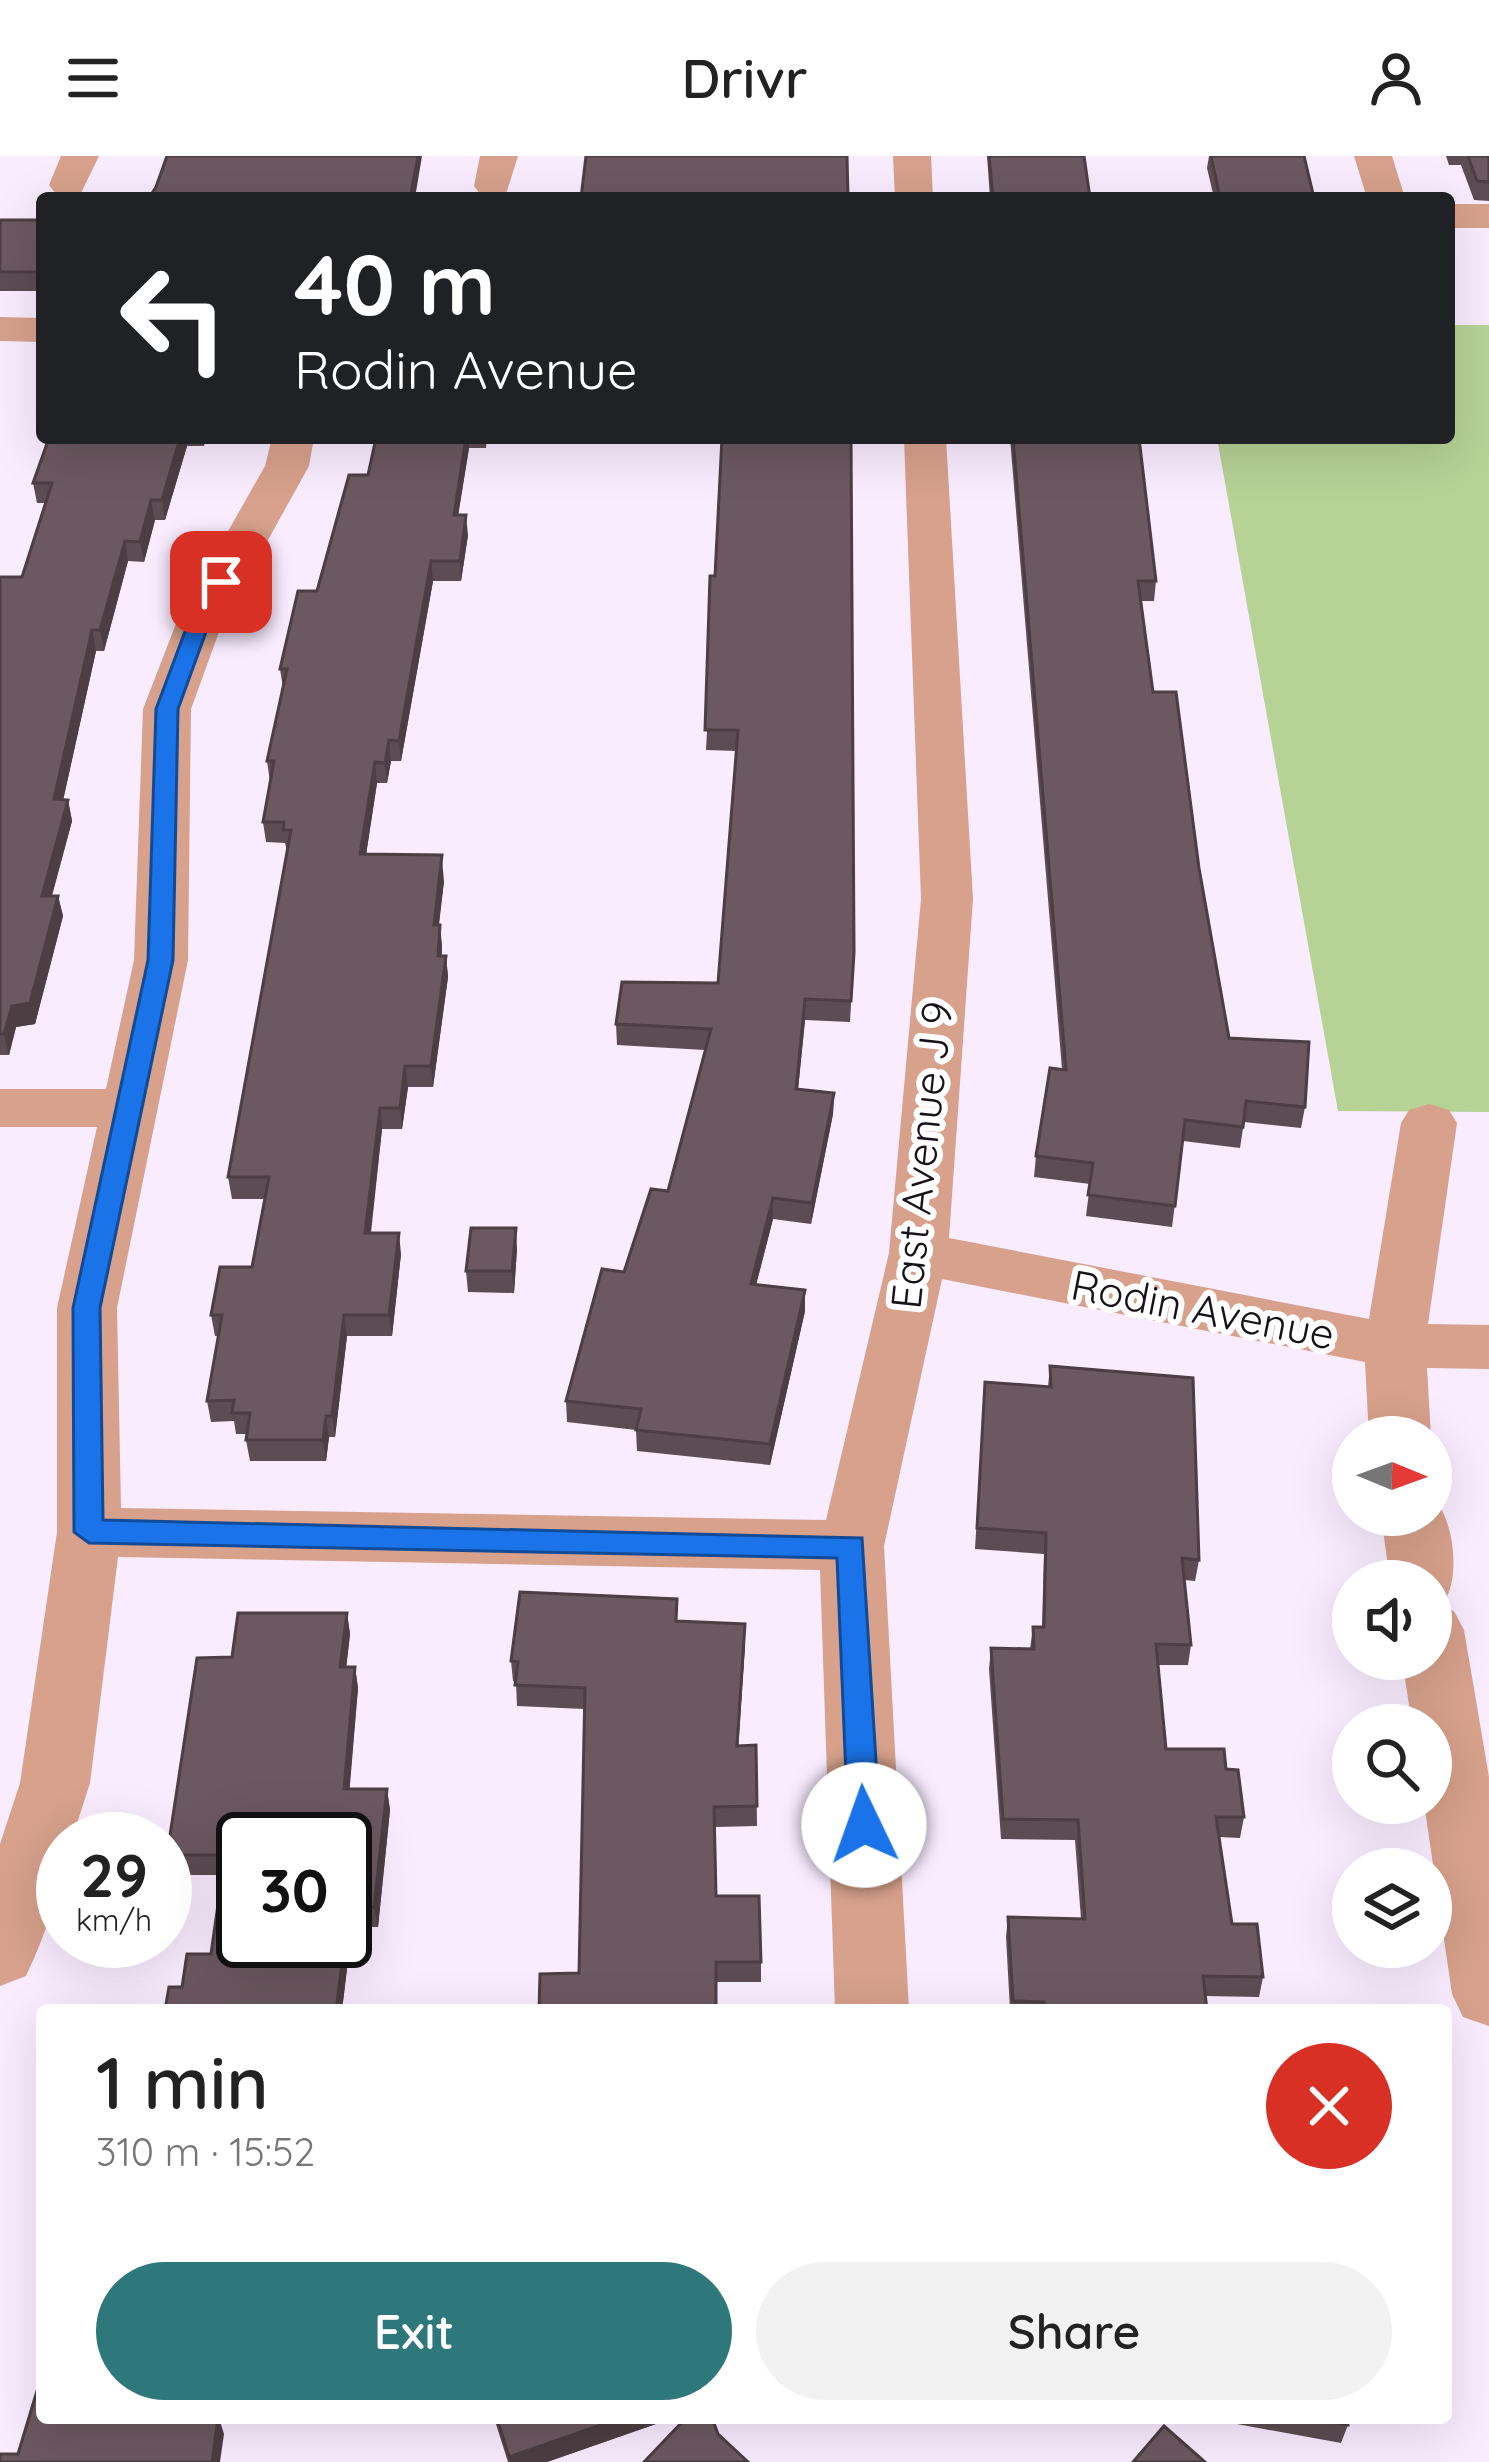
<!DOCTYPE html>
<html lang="en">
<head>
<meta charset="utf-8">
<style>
  body { margin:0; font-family:Quicksand,sans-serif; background:#f2f2f2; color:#222; height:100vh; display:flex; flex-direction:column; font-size:45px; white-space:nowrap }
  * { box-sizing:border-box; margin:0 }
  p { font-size:39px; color:#767676 }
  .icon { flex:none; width:66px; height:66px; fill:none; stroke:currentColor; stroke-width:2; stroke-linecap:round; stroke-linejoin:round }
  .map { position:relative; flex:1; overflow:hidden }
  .details { position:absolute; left:36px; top:1848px; width:1416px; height:420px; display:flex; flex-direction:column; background:#fff; border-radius:12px; box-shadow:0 12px 48px #0002 }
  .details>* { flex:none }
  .guide { position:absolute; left:36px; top:36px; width:1419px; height:252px; border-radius:12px; box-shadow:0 12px 48px #0002; background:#202124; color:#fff; overflow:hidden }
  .needle { width:78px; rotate:91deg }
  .buttons { position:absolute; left:1332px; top:1260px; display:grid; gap:24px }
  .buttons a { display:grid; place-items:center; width:120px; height:120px; border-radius:50%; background:#fff; box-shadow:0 12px 48px #0002; font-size:60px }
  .speed { position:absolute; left:36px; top:1656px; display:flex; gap:24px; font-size:60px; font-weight:700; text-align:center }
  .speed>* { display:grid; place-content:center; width:156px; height:156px; border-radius:50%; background:#fff; box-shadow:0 12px 48px #0002; line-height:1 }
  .speed small { font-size:30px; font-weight:400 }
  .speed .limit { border:6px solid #111; border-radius:18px; background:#fff; color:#111 }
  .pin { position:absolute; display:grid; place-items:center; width:102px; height:102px; color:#fff; margin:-51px; border-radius:24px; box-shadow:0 6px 18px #0006 }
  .me { position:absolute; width:132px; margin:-66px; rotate:357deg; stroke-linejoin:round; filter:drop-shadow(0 0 9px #0008) }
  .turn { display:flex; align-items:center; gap:42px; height:252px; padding:0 60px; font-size:54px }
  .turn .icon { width:156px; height:156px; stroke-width:2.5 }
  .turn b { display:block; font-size:84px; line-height:102px }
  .round { display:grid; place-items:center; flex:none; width:126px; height:126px; border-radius:63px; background:#f2f2f2 }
  .headline { display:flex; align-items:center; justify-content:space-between; height:204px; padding:0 60px }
  h1 { font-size:72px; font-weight:600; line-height:90px }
  .primary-button { display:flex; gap:24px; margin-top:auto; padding:24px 60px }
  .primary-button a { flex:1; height:138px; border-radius:72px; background:#2e777b; color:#fff; font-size:48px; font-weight:600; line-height:138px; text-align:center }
  .primary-button a+a { background:#f2f2f2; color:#222 }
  header { display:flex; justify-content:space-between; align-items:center; height:156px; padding:0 60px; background:#fff; font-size:54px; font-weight:600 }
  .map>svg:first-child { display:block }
  .green { fill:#b6d295 }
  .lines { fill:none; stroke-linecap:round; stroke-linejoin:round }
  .minor { fill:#d7a18b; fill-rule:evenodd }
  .wall { fill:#5d4c53 }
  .shaded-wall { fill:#4c3e43 }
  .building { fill:#6c5860; stroke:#4c3e43; stroke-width:3 }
  .route { fill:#1a73e8; stroke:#114b97; stroke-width:3 }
  .labels { text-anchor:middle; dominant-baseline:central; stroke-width:12; stroke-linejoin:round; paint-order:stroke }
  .street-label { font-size:42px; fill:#171219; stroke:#fff }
</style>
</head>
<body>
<header><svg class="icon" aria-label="menu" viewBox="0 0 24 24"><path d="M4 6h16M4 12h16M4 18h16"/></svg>Drivr<svg class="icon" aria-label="person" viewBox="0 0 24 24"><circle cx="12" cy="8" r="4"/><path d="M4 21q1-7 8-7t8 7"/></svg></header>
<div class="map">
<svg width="1489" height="2306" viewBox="0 0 1489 2306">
  <rect width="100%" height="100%" fill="#f9ecff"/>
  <path class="green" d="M1449,169h40v787l-151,-1 -121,-673h232z"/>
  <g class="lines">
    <path class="minor" d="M61,0h38l-18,37h-26l-6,-8z
      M480,0h38l-12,38h-26l-6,-8z
      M893,0h38l2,42h-38z
      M1354,0h38l13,42h-38z
      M1449,48h40v24h-40z
      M0,161l42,1v24l-42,-1z
      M272,282h42l-5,28 -86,155 -32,88 -3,251 -71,348 4,200 705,12 63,-267 32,-354 -17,-461h42l27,461 -24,339 420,81 32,-196 8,-13 20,-6 20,6 8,13 -29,201 61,1v44l-62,-1 4,69h-62l-4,-75 -423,-83 -58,267 25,464h-74l-15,-440 -702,-13 -28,226 -18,56h-9c0,47 -17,95 -37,137l-26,10v-142l20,-61 37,-251v-224l40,-181h-97v-38h106l28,-129 9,-251 34,-88 88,-155z
      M1431,1340c23,20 29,77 15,103l-14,5 22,7 10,19 25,147v249l-26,-9 -11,-23 -28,-191h7v-78h-19l-10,-66h29v-78h-41l-9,-66h50z"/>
  </g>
  <path class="wall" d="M987,0h97l6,42h-100z
    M1209,0h95l10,42h-100l-7,-30z
    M1446,0h43v45l-15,-1 -13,-35h-12z
    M0,64h42v71h-42z
    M49,282h157l-2,8h-17l-22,74h-10l-11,42 -16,-1 -24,90h-8l-33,149h5l4,21 -20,75h6l5,20 -28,108 -19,3 -7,28h-9v-478h22l23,-74h-8l-4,-20z
    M376,282h111l-1,10h-17l-11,67 10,20 -7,46h-28l-32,180h-10l-4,22h-10l-11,71 78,27 -5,44 3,21v10h4l2,21 -15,110h-25l-6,42h-20l-11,104 30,21 -9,82h-45l-12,101h-6l-3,24h-76l-4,-21 1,-6h-11l-2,-13 -23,1 -4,-21 11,-65h-3l-4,-21 41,-48 13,-68h-33l-4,-22 59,-326 -2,-8 -19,-1 -3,-20 7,-40 -3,-21 16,-73 -3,-19 88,-194z
    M1010,282h129l17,143 -2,20h-13l12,91 46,176 30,170 76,69 -4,21 -57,-6 -4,26 -57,-7 -11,86 -86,-11 4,-32 -56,-7 2,-21 26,-87z
    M715,420l139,377 -4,69 -45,-2 -7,69 36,4 -1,21 -22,110 -38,-5 -17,65 49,27 -35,154 -133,-14 -1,-21 -69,-8 -1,-21 58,-129 44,-81 37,-141 -88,-5 -1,-21 102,-41 19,-232 -31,-1z
    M517,1093l-3,44 -46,-1 -2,-21z
    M1050,1210l149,194 -4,21 -11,-1 7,65 -3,20h-30l8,84 60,20 18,48 -4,21 -21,-1 13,87 31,53 -4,20 -54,-1 2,14h-197l-4,-73 2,-20 73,2 -6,-79 -74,-1 -12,-170 2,-21 39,1 3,-22h9l2,-73 -69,-5 10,-167 63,5z
    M347,1457l3,21 -4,33h9l3,21 -9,101h38l3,21 -12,117h-26l-10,83h-177l46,-56 11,-79h-50l-5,-20 65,-198z
    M678,1465l67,23 -7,102 18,-1 1,81 -42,1 1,69 45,66v20h-45l-137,-9 5,-264 -67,-3 -1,-24 -3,-1 -2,-20z
    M494,2262h179l-126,44h-39z
    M1204,2262h144v7l-7,18z"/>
  <path class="shaded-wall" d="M418,0h4l-7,42h-5z
    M180,282h5l2,8 -22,74 -3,-20z
    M466,282h2l1,10 -14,87 -1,-20z
    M151,344l4,20 -11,42 -4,-20z
    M466,359l2,20 -7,46 -1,-20z
    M125,385l3,20 -24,90 -4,-21z
    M431,405l2,20 -32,180 -2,-20z
    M92,474l4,21 -37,168 -5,-20z
    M389,584l2,21 -4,22 -2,-20z
    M375,606l2,21 -14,92 -3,-21z
    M68,644l4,21 -26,95 -4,-20z
    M442,704l2,21 -8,65 -2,-21z
    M58,740l5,20 -28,108 -19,3 -7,28 -5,-21 8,-28z
    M440,769l2,21 -2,31 -2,-21z
    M446,800l2,21 -15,110 -2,-21z
    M805,843v21l-9,90v-21z
    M405,910l3,21 -6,42 -2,-21z
    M834,937l-1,21 -22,110 1,-21z
    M380,952l2,21 -14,125 -3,-21z
    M773,1042v21l-22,86v-21z
    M516,1072l1,21 -3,44 -2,-22z
    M399,1077l2,21 -9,82 -3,-21z
    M805,1134v21l-35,154v-21z
    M344,1159l3,21 -12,101 -3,-21z
    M326,1260l3,21 -3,24 -3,-21z
    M347,1457l3,21 -6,54 -4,-21z
    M745,1468v20l-8,122v-20z
    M355,1511l3,21 -10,121 -4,-20z
    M387,1633l3,21 -12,117 -4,-20z
    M349,1751l3,20 -10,83h-6z
    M219,2262l5,16 -4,28h-8z
    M621,2262h52l-126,44h-37l-1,-5z"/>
  <path class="building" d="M167,0h251l-8,42h-261l7,-11z
    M586,0h261l1,42h-267z
    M989,0h95l6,42h-97z
    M1211,0h93l10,42h-94z
    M1468,0h21v26l-12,-1z
    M0,64h42v52h-42z
    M49,282h131l-18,62h-11l-11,42 -15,-1 -25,89h-8l-38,169 14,1 -26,96h16l-28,107 -18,3 -8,28h-4v-457h22l30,-94h-19z
    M376,282h90l-12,77h12l-6,46h-29l-32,180 -10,-1 -4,23 -10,-1 -15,92 82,1 -8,70h6l-2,31h8l-15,110h-26l-5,42h-20l-15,125h34l-10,82h-45l-12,101h-6l-3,24h-77l4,-27h-18l2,-13 -27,1 15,-86h-11l9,-48h32l17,-90h-41l63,-347h-8l1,-8h-21l11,-61h-7l20,-92h-7l18,-78h19l32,-116h19z
    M722,282h129l3,515 -3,48 -46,-2 -9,90 38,4 -22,110 -39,-5 -22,86 54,6 -35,154 -134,-14 5,-21 -75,-8 36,-132 22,3 27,-83 17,2 43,-162 -95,-5 6,-42 96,1 20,-253h-33l5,-154h5z
    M1013,282h126l17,143h-18l15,111h23l23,176 30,170 80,4 -4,65 -59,-6 -3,26 -58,-7 -10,86 -87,-11 5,-32 -57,-7 14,-88 16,2z
    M471,1072h45l-4,43h-46z
    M1050,1210l143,12 6,182 -17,-2 9,87 -35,-1 10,105h58l2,20 12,1 6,47h-28l16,107h25l6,53 -60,-1 4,34h-163v-8l-31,-1 -5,-84 77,2 -7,-99 -75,-1 -12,-171 43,1 -1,-22h11l2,-94 -69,-5 8,-146 66,5z
    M520,1436l157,7 -1,22 69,3 -8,122 19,-1 1,61 -43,1 2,89h43l2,66h-45v48h-177l1,-36 39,-1 6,-285 -70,-3 3,-23 -7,-1z
    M238,1457h109l-7,54h15l-11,122h43l-13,118h-25l-4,30v-98h-102v102h102l-9,69h-171l4,-23h13l5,-33h24l14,-99h-58l30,-197 35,-1z
    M42,2231v31h176l-6,44h-212v-8h18l19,-63z
    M497,2262h124l-112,39z
    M686,2262h26l6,16 30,28h-104z
    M1307,2262h41v7z
    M1164,2270l41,36h-72z"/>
  <path class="route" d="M221,420l11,6 -22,39 -32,88 -5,251 -73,348 3,212 759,18 18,287 -5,9h-23l-4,-9 -11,-267 -748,-15 -15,-11 -1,-224 75,-348 8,-251 33,-88 25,-43z"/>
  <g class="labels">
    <g class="street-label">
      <text transform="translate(921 999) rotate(-84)">East Avenue J 9</text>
      <text transform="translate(1203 1153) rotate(11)">Rodin Avenue</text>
    </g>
  </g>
</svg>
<div class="buttons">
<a><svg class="needle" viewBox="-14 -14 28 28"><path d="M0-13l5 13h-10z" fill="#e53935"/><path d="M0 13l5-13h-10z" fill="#767676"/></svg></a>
<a><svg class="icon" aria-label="sound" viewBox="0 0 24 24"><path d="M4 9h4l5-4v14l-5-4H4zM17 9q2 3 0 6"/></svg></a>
<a><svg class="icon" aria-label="search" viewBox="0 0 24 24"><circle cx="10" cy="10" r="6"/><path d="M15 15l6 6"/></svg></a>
<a><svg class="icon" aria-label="layers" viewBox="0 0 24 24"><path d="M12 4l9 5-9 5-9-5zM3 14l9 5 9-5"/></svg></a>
</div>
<div class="speed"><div>29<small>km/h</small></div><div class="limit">30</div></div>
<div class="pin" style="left:221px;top:426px;background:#d93025"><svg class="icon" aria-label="arrive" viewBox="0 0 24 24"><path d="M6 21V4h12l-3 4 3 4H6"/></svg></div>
<svg class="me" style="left:864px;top:1669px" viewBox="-20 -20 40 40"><circle r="19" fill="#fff"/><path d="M0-13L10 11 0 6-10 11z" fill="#1a73e8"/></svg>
<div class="guide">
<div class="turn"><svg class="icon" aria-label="left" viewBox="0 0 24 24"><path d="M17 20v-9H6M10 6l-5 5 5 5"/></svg><div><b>40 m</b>Rodin Avenue</div></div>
</div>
<section class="details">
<div class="headline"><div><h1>1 min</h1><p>310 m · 15:52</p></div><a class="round" style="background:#d93025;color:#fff"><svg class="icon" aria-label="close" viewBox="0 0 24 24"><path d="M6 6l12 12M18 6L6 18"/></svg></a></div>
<div class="primary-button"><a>Exit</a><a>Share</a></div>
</section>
</div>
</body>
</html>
